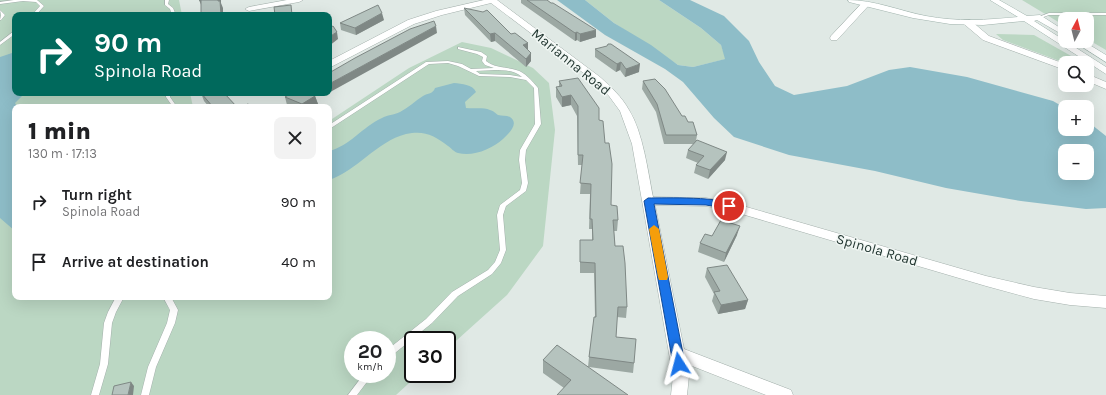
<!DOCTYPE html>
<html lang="en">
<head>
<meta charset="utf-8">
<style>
  body { margin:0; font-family:Karla,sans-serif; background:#f2f2f2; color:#202124; height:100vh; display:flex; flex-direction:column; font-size:15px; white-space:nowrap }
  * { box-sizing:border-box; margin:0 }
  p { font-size:13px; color:#757577 }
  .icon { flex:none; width:22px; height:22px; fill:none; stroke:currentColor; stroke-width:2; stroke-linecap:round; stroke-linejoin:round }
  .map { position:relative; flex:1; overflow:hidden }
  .side { position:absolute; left:12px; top:104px; width:320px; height:196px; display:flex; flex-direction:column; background:#fff; border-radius:8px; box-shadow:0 4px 16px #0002 }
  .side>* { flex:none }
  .guide { position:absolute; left:12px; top:12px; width:320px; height:84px; border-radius:8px; box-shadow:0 4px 16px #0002; background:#00695c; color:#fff; overflow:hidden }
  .needle { width:26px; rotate:7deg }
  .fabs { position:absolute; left:1058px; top:12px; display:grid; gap:8px }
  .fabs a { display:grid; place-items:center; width:36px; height:36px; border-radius:8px; background:#fff; box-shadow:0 4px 16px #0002; font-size:20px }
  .speed { position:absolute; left:344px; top:331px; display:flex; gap:8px; font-size:20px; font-weight:700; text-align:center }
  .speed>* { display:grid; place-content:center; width:52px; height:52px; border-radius:50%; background:#fff; box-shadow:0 4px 16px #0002; line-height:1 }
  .speed small { font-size:10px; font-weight:400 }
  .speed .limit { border:2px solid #111; border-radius:6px; background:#fff; color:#111 }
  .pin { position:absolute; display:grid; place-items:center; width:34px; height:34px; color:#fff; margin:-17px; border:2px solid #fff; border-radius:50%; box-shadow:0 1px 4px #0007 }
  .me { position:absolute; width:44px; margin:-22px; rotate:351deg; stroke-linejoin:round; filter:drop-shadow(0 0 3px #0008) }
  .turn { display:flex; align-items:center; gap:14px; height:84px; padding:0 16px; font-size:18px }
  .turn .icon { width:52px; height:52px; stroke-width:2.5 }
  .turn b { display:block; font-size:28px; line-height:34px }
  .round { display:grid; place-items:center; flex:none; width:42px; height:42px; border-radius:8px; background:#f2f2f2 }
  .head { display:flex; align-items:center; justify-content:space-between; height:68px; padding:0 16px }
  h1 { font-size:24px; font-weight:800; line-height:30px }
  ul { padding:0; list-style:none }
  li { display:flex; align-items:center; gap:12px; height:60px; padding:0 16px }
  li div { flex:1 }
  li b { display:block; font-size:15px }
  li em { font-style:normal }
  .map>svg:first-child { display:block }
  .green { fill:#bbd7c3; fill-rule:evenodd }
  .water { fill:#8ebdc8; fill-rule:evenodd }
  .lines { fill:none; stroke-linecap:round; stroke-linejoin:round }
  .lane-casing { stroke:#a4b0ac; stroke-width:1 }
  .street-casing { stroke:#a4b0ac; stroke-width:1 }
  .secondary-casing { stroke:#a0b3ad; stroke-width:1 }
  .lane { fill:#fff; fill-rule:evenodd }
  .street { fill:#fff; fill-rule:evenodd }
  .secondary { fill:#fff; fill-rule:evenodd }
  .wall { fill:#9ca8a3 }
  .shaded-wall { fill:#7f8885 }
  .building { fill:#b5c3be; stroke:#7f8885 }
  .route { fill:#1a73e8; stroke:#114b97 }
  .slow { fill:#f59e0b }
  .labels { text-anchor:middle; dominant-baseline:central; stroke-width:3; stroke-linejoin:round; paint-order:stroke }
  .street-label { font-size:14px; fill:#233732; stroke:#f0f6f3 }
</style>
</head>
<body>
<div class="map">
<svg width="1106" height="395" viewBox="0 0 1106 395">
  <rect width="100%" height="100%" fill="#e0e9e5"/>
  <path class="green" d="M0,0h179l3,15h-167v78h175l3,14h-178v190h314v-176l80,-53 53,-26 29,6 42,20 16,15 6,47 -12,116 -36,49 -60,54v-9h-34v34h6l-23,21h-396zM353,340h34v34h-34z
    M585,0h74l42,28 20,17 5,14 -33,8 -15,-2 -64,-42z
    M1022,0h84v50l-19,-11v-20h-22v7z
    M996,34l38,1 46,26v2h-15l-62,-23z"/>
  <path class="water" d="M557,0h28l29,23 37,22 27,20 15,2 32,-8 -4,-14 -20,-17 -42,-28h31l34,16 25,25 10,21 16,24 19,9 53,-9 42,-16 21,-3 57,10 86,24 12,7v21h22v-8l19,15v72l-20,1 -65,-8 -75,-13 -71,-17 -86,-16 -55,-18 -20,-19 -31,-36 -18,-13 -60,-34zM1065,151h22v22h-22z
    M15,52v41h10l-10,10 2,4h-2v124l-15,-13v-161z
    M454,83c8,1 18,1 22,9l-11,10 1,6c8,1 17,-1 24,2 4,1 5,3 8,5 4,1 8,0 12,2 10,7 -2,17 -7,22 -11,10 -30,18 -45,14 -4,-1 -7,-5 -10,-7 -14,-11 -24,-16 -42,-12 -30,8 -48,36 -77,46v-29c21,-5 33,-24 53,-33 5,-3 12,-3 18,-6 8,-4 15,-11 23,-16 5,-3 10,-2 12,-8z"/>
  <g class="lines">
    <g class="lane-casing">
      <path id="lane" d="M14,0h23l7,6 -8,9h-4l8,-9 -4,-4 -13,-1 -23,3v-2z
        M165,0h4l-1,4 5,4 3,7h-4l-2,-6 -5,-4z
        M0,10l5,5 -4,5h-1l1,-5z
        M1049,13h57v2h-57l-11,4 -2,-1z
        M14,31h1v3l-15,11v-3z
        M458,47l23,5 6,4 -1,5c8,7 21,6 30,9 9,2 16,11 22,18l3,36 -15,26 -1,10 3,23 -2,8 -20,15 -3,9 3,35 -5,13 -9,11 -34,22 -26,27 -42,34 -3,1v-8l39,-31 26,-27 36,-22 7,-8 5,-12 -3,-35 3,-10 20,-15 2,-7 -3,-23 1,-10 15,-26 -1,-36 -8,-8 -16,-3 -31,-1 -21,-10 -10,-3 -19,1 -98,64 -2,1v-4l97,-63 22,-1 14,3 9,5 23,-1 -9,-3 -3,-4 1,-4 -6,-3 -19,-5zM494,70c10,0 20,0 28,7l-12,-2 -30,-1 -4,-3z
        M166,93h4v4l7,10h-4l-7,-10z
        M116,297h8l-8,15 -4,11 -4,41 -9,31h-8l9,-31 4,-41 4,-11z
        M163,297h8l7,13 -3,13 -19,44 -7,28h-8l7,-28 19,-44 3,-13z
        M364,374h9l-16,21h-9z"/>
    </g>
    <g class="street-casing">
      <path id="street" d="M287,0h16l-4,2 -50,9 -4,-2 4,-2z
        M484,0h13l103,77c11,10 22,20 29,33 14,22 19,62 24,87l53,1 23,4 257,74 48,11 36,6 36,3v12l-36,-3 -36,-6 -48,-13 -258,-76 -22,-4 -51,-1 29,144 107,41 2,5h-27l-79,-31 2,12 -2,19h-16l2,-19 -41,-232 -12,-33 -11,-15 -15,-15 -103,-78 -49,12 -28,9 -85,44v-7l79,-41 28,-9z
        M863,2h3l4,2 -33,36h-6l-1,-2 1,-2z
        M964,20h6l19,16 76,28v6l-82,-30 -19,-16z
        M1087,74l19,8v7l-19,-8z"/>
    </g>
    <g class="secondary-casing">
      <path id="secondary" d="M848,0c27,0 52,11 78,16 31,6 61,4 92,1l-28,-17h9l28,16 13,-1 25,16v5l-28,-16 -3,1 72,46v7l-82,-53 -41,4 -33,-1 -37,-6 -64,-16z
        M1073,41h10l23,14v7z"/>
    </g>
    <use href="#lane" class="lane"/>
    <use href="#street" class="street"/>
    <use href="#secondary" class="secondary"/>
  </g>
  <path class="wall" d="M521,0h26l49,37 -16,5 -3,-2 -2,1 -54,-38z
    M464,8l64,35v7l3,11 -5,6 -31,-26 -4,1 -26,-27z
    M384,20l-28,15 -15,-5 -1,-7z
    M595,49l44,23 -14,5 -5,-7 -4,2 -21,-15z
    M559,81l40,39 6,23 6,62 7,15 -1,11h-3l1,15 12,61 -1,11 -9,-1 -1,20 18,26 -1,10 -44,-6 -25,21 -21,-15v-13l45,7 1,-10 6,-40 -1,-44h-14v-33h12v-11h-3l1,-35h-10l2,-29h-4l-1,-49 -6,-11 -9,2 -6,-10v-10h3z
    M643,81l39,35 15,19 -1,6 29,19 -17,19 -14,-6 2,-8 2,-2 -12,-5 2,-8 6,-6h-30l-8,-32 -14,-23z
    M201,93l36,14h-28l-5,-6z
    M315,96l3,8 -5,3h-21l-5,-2 -2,-8z
    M737,235l-13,27 -26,-10 2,-9 12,-7z
    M707,268l41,32 -3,9 -27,5 -6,-13 2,-7 -9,-17z"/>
  <path class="shaded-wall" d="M199,0h2l1,7z
    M218,0h3v3l2,5v7h-2z
    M382,13l2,7 -28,15 -1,-7z
    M436,26l1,7 -114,63 -1,-3h7v-9z
    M596,30v7l-16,5v-8z
    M337,32l1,7 -9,7v-9z
    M577,32v8l-2,1v-8z
    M495,33v8l-4,1 -1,-8z
    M528,43v8l-5,-6z
    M531,53v8l-5,6v-8z
    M621,62l-1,8 -4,2 1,-8z
    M640,64l-1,8 -14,5 1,-8z
    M571,95v10l-9,2v-10z
    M315,96l3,8 -5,3h-10l-1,-3z
    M727,152l-2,8 -17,19 2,-9z
    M740,226l-3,9 -13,27 2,-9z
    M748,300l-3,9 -27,5 3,-9z
    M131,382l3,4 -1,9h-5z"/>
  <path class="building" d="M199,0h19v1h2l1,14h-16l1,-2 -5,1v-14z
    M527,0h20l4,3h2l43,27 -16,4 -3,-2 -2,1z
    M291,5l1,10h-17l-1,-8z
    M378,5l4,8 -27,15 -15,-5z
    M464,8l19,4 4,-2 24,24 4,-1 13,10 -5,2 8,8 -5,6 -31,-26 -5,1z
    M434,21l2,5 -107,58v-11l26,-15 55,-29z
    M333,26l4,6 -8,5v-9z
    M608,44h3l29,20 -14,5 -5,-7 -4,2 -22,-15 12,-3z
    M578,78l21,30v12l4,1 2,22h4l3,21 -1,41 6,1 1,14h-5l2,26h8l2,17 2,44h-9l-2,30 20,2 -2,24 -45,-6 5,-40h2l-1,-54 -15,-1v-22h13l-1,-21h-2l1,-35 -11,-1 3,-28h-5v-49l-7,-11 -9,2 -6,-10 6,-1 -3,-5z
    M655,79l10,10 17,27h3l3,6h5l4,13h-31l-9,-31 -14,-23z
    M201,93h23l13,14 -14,-1 -10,1z
    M292,93h14l9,3 -13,8 -17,-7z
    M248,104l4,3h-12z
    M697,140l30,12 -17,18 -14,-5 8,-9 -16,-6z
    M721,220l19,6 -14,27 -26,-10 5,-9 7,2z
    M727,265l21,35 -27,5 -7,-13 6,-1 -13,-23z
    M557,345l71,50h-71l14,-15 -28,-20z
    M131,382l-3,13h-16l2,-9z"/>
  <path class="route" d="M648,198c16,0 77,-2 86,8l-5,3 -23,-4 -52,-1 31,160 -2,4 -4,2 -4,-2 -2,-4 -29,-163z"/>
  <path class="slow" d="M654,225l5,4 9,48 -1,3h-8l-1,-3 -9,-48z"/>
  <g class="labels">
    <g class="street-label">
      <text transform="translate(571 62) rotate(39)">Marianna Road</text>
      <text transform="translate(877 250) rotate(16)">Spinola Road</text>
    </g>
  </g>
</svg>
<div class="fabs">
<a><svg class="needle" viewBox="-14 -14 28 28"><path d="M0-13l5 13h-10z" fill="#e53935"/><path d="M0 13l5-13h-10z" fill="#757577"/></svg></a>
<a><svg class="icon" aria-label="search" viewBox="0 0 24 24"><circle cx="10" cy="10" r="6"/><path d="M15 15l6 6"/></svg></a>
<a>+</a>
<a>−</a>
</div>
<div class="speed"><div>20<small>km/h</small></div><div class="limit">30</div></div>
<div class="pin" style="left:729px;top:206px;background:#d93025"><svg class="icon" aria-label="arrive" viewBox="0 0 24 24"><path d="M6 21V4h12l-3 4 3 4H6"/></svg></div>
<svg class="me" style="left:679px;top:364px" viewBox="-20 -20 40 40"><path d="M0-17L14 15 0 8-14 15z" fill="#1a73e8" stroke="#fff" stroke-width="4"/></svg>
<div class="guide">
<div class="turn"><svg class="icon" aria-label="right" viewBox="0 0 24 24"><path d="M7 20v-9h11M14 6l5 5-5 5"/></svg><div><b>90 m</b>Spinola Road</div></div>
</div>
<section class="side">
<div class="head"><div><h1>1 min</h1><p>130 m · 17:13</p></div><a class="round"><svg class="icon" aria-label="close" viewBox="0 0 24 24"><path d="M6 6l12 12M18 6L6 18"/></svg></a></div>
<ul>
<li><svg class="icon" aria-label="right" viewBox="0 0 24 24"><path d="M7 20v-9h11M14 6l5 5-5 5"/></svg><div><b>Turn right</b><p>Spinola Road</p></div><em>90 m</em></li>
<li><svg class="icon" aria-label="arrive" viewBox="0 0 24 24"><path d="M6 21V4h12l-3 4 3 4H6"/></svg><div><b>Arrive at destination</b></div><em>40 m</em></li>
</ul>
</section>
</div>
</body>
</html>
